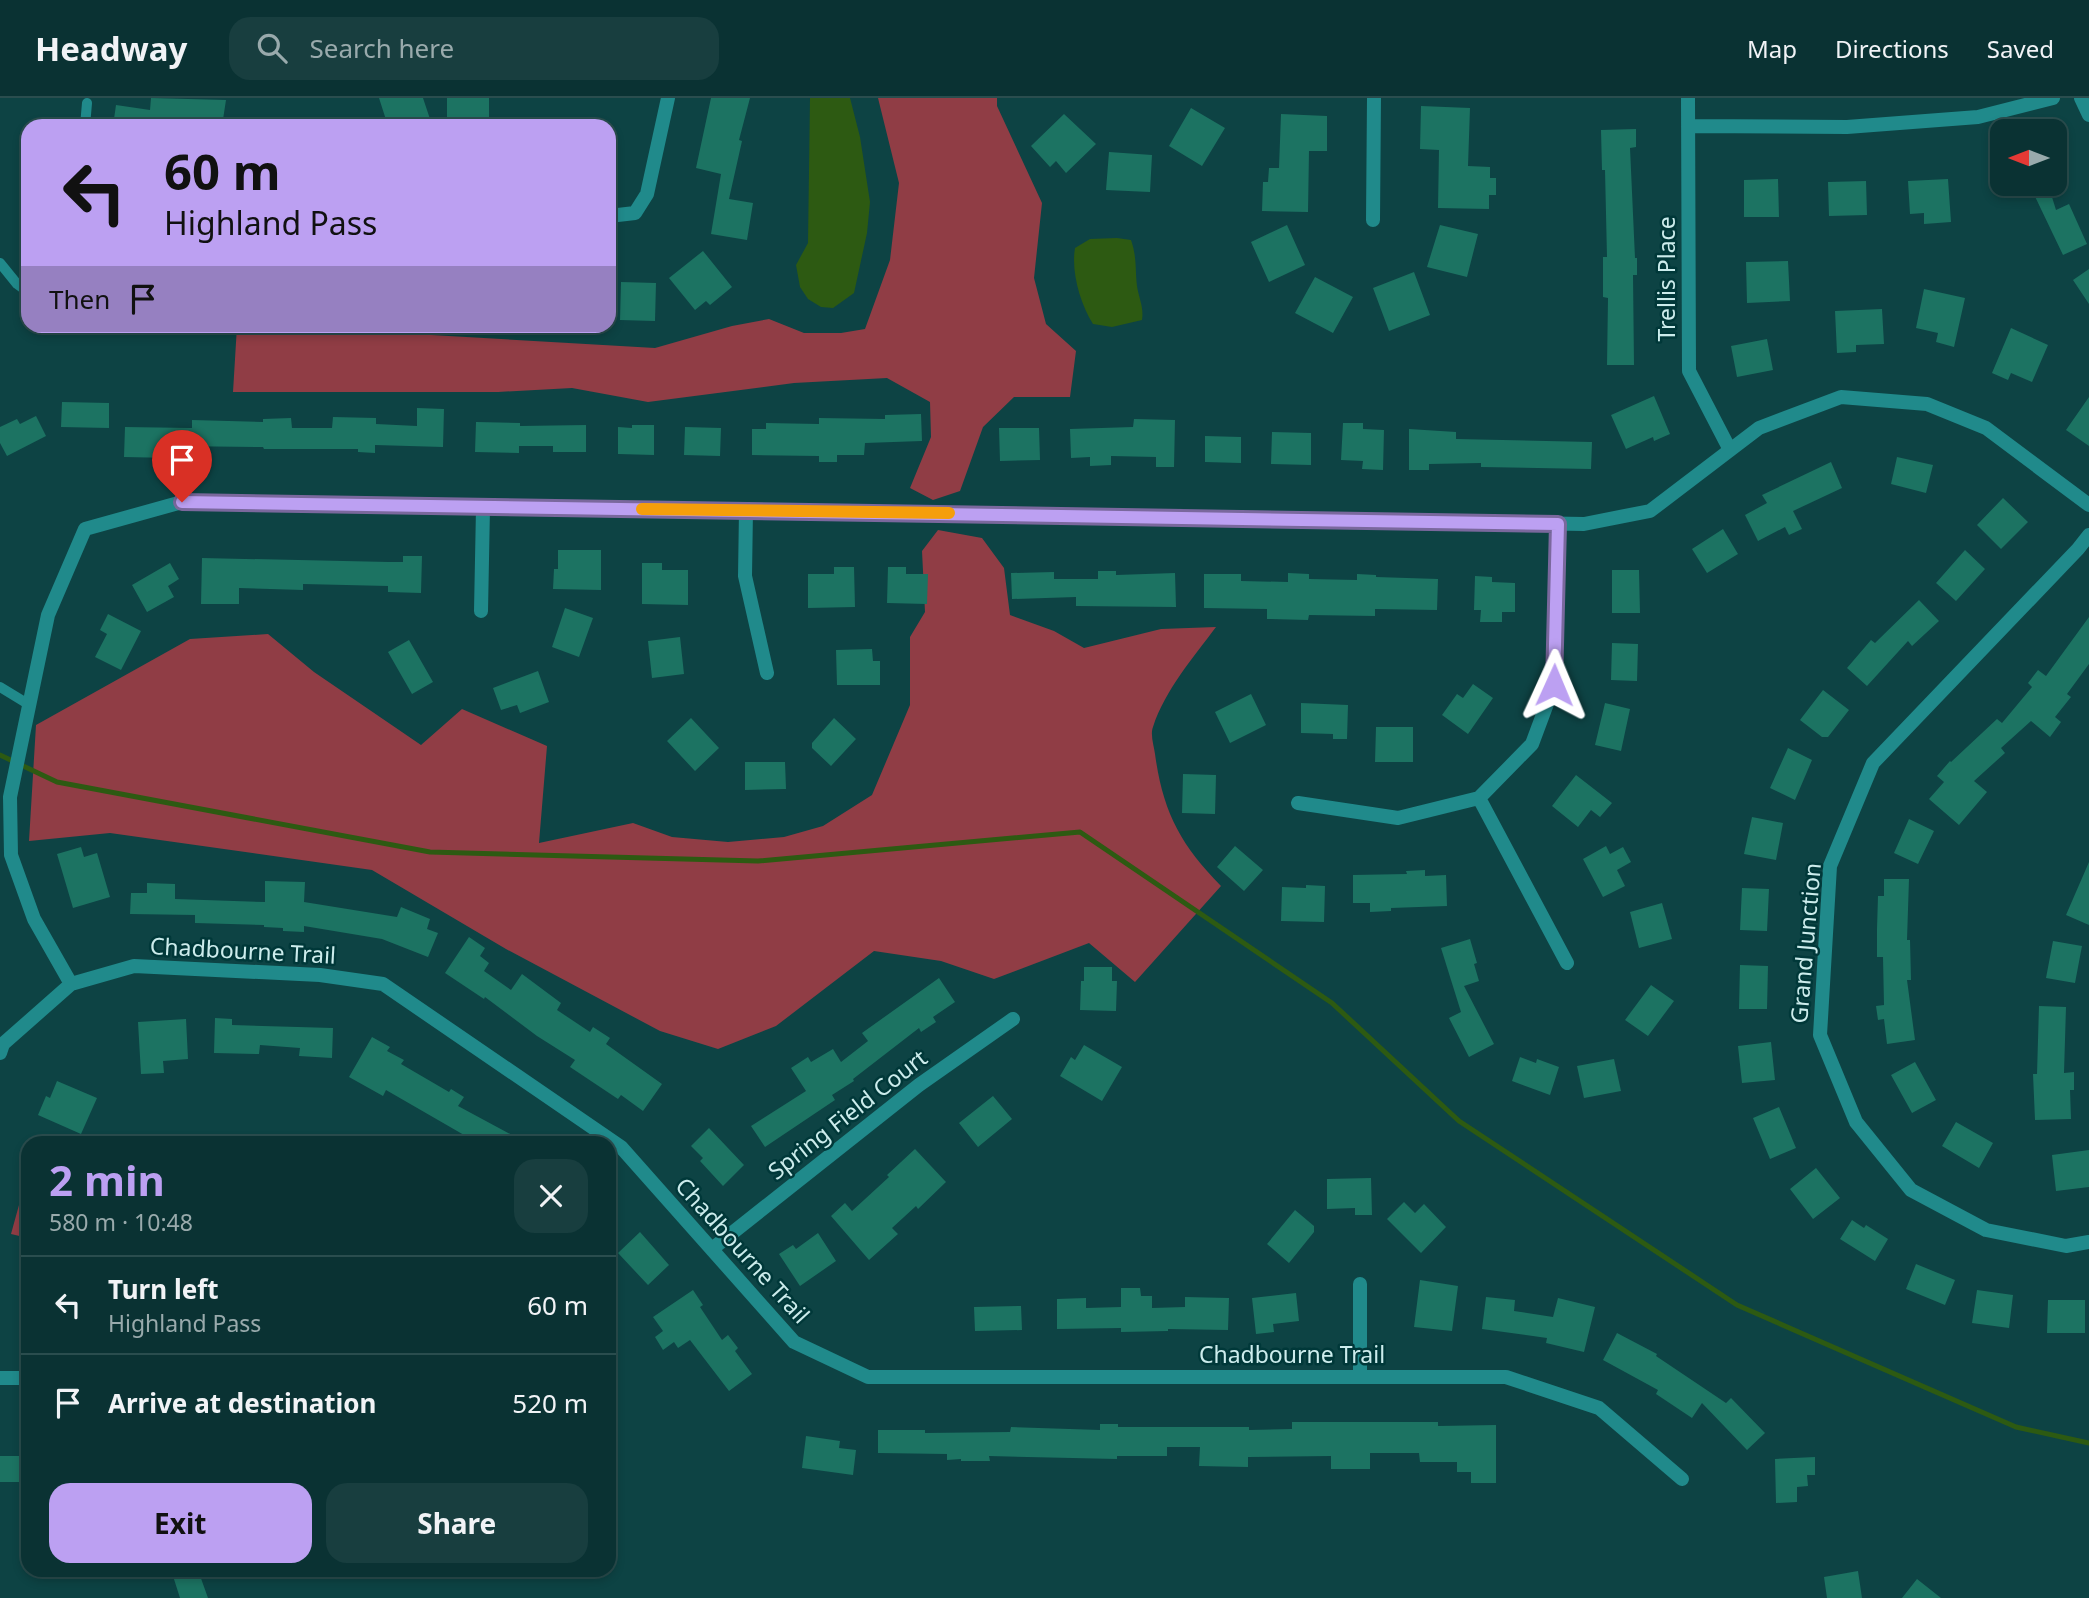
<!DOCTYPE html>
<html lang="en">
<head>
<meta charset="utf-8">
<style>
  body { margin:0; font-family:"Noto Sans",sans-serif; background:#183e3f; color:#f1f3f6; height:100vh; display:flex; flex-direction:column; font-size:26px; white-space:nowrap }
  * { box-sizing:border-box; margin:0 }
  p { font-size:23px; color:#99aaac }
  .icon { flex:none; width:38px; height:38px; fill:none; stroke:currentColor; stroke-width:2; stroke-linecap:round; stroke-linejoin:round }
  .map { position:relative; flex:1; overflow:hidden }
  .side { position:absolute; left:21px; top:1038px; width:595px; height:441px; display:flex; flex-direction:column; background:#0a3233; border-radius:21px; box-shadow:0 4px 10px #0003,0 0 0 2px #2a4d4e }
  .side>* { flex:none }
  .banner { position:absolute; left:21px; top:21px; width:595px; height:214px; border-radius:21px; box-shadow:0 4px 10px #0003,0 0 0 2px #2a4d4e; background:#bca0f2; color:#111; overflow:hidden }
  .needle { width:46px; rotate:270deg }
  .fabs { position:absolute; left:1990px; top:21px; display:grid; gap:14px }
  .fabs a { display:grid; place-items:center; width:77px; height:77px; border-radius:14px; background:#0a3233; box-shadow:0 4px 10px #0003,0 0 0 2px #2a4d4e; font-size:35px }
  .pin { position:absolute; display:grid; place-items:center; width:60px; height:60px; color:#fff; margin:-72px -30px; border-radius:50% 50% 50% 0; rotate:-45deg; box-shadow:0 0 7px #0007 }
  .pin .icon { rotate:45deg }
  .me { position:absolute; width:77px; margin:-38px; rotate:1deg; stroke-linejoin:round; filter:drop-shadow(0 0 5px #0008) }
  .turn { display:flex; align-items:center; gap:24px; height:147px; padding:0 28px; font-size:32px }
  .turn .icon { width:91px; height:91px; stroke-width:2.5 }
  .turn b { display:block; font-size:49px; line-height:60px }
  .then { display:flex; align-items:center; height:66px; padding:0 28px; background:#0003; gap:14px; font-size:26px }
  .round { display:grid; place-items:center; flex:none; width:74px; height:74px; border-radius:21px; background:#183e3f }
  .headline { display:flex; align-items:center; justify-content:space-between; height:119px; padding:0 28px }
  h1 { font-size:42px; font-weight:700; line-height:52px; color:#bca0f2 }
  .cta { display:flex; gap:14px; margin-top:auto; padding:14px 28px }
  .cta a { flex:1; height:80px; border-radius:21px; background:#bca0f2; color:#111; font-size:28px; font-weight:700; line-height:80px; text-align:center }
  .cta a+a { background:#183e3f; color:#f1f3f6 }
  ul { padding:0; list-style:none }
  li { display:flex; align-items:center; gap:21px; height:98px; padding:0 28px; border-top:2px solid #2a4d4e }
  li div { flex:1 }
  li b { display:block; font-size:26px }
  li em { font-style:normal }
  header { display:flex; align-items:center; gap:42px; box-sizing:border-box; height:98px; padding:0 35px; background:#0a3233; border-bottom:2px solid #2a4d4e }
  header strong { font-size:33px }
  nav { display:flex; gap:38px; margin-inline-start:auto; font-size:24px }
  .search { width:490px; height:63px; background:#183e3f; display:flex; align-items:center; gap:18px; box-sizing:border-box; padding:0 24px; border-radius:21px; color:#99aaac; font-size:26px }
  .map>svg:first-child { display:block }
  .green { fill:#903d45 }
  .water { fill:#2d5a12 }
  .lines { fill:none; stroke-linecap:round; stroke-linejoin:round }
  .stream { stroke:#2d5a12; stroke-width:5 }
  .building { fill:#1c7362 }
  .service { stroke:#208a8b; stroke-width:10 }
  .minor { stroke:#208a8b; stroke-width:14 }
  .route-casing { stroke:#7a689d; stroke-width:18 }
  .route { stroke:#bca0f2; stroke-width:12 }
  .slow { stroke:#f59e0b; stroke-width:12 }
  .labels { text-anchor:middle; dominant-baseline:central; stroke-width:5; stroke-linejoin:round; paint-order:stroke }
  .street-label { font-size:23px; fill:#ccecec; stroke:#003839 }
</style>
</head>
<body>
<header>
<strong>Headway</strong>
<div class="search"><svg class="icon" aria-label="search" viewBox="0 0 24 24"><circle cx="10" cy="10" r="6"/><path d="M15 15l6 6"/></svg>Search here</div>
<nav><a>Map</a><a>Directions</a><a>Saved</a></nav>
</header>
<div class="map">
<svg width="2089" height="1500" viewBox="0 0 2089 1500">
  <rect width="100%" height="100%" fill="#0d4344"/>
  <path class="green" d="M878,0h119v8l45,97 -8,75 12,46 30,27 -6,46h-56l-31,30 -23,64 -27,9 -23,-12 21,-51 -1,-35 -43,-24 -93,5 -146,19 -76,-14 -74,4h-265l4,-66h104l3,4 311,18 77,-22 37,-7 35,14h37l24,-4 25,-69 9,-77z
    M938,432l44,8 22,30 6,47 44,16 30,17 77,-19 55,-2c-23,31 -51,63 -63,100 -3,8 1,19 2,27 8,58 25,90 66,132l-86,96 -46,-39 -95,36 -53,-18 -67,-10 -98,75 -58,23 -58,-18 -154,-82 -134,-79 -262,-37 -81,8 7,-116 154,-86 78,-5 46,38 107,73 41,-36 85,37 -8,97 94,-20 39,14 56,5 56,-5 39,-11 49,-31 38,-90v-68l15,-25 -3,-61z
    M19,1107l9,3v30l-17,-4z"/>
  <path class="water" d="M810,0h40l10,39 10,65 -3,31 -13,60 -21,15 -12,-1 -13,-8 -8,-12 -4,-22 12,-22z
    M1117,140l14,2c6,17 4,29 6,46 2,13 7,21 5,34l-30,7 -19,-3c-13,-21 -22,-52 -18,-76l15,-9z"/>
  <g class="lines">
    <path class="stream" d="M0,657l57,27 373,70 328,9 322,-29 252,171 127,118 278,184 279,122 73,16"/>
  </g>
  <path class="building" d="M151,0l75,2 -4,26h-109l3,-21 34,5z
    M379,0h44l7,21 -19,7h-23z
    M447,0h42v28h-42z
    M711,0h39l-11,42 3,1 -13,58 24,4 -6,37 -36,-6 10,-60 -25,-6z
    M1421,8l49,2 -2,58 22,1v11h6v17h-7v14l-51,-1 1,-58 -19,-1z
    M1191,10l34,20 -23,38 -33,-20z
    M1064,16l32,30 -30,29 -10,-12 -6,6 -19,-21z
    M1281,16l46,2v35h-18l-1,61 -46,-1 1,-29h5l1,-14h10z
    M1636,31v18l-6,1 5,110h2v17h-4l1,90h-27l1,-67 -5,-1v-40h4l-2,-87h-3l-1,-40z
    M1109,54l43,3 -2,37 -44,-2z
    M1778,81l1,38h-35v-37z
    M1948,81l3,43 -27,2v-11l-14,1 -2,-33z
    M1866,83l1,34 -38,1 -1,-34z
    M2029,86h19l8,26 13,-6 18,40 -24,11z
    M1287,127l18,40 -36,17 -18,-40z
    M1440,127l38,9 -11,43 -40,-10z
    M703,153l29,36 -22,18 -4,-4 -11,9 -26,-32z
    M1788,163l2,40 -43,2 -1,-41z
    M2089,171v35l-16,-24z
    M1414,174l16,43 -41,16 -16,-43z
    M1315,179l38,20 -20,36 -38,-20z
    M621,184l35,1 -1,38 -35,-1z
    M1924,191l41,9 -11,49 -18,-5 2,-9 -22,-5z
    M1882,211l2,35 -28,1v7l-19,1 -2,-42z
    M2011,230l37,17 -16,37 -21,-9 -3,7 -16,-7z
    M1767,241l6,31 -36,7 -6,-31z
    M1654,298l16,38 -16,7 -1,-4 -27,12 -15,-34z
    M2089,299v49l-23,-16z
    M62,304l47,1v25l-48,-1z
    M417,310l27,1 -1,38 -68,-2v8l-17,-1v-3h-94l-1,-2 -91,-1v12l-48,-1 1,-30 67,1v-8l71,2v-3l28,-1 1,10h40l1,-11 43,1v6l41,2z
    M921,316l1,27 -57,2 -1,12h-27v7h-18v-6l-67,-1v-26h14v-6l53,1v-6l66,1v-4z
    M36,318l10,20 -39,20 -7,-13v-16l17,-8 3,5z
    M1134,321l41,1 -1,47h-18v-10l-45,-1v9l-21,1v-9l-19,1 -1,-29 63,-2z
    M476,324l44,1v3l66,-1v27h-33v-6h-34v7l-44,-1z
    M1343,325h20v6l21,1 -1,40 -21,-1 1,-8 -22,-1z
    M632,327h22v30l-36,-1v-27l14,1z
    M685,329l36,1 -1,28 -36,-1z
    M999,330h40l1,32 -40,1z
    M1409,331l47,3v7l136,3 -1,27 -110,-2v-4l-52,1v6h-20z
    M1272,334l39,1v32l-40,-1z
    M1205,338l36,1v26l-36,-1z
    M1897,359l36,8 -7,28 -35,-9z
    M1831,364l11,26 -49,23 9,18 -13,6 -4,-8 -27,14 -13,-26 22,-12 -5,-8z
    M2003,400l25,24 -27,27 -24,-24z
    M1723,431l15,25 -31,19 -15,-24z
    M558,452h43v40l-48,-1 1,-20h4z
    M1965,452l20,19 -29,32 -20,-18z
    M403,458h19l-1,37 -33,-1v-6l-85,-2v6l-64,-2v16h-38l1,-46 187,4h14z
    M170,465l9,16 -11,7 6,11 -27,15 -15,-27z
    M642,465h20v7h26v35l-46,-1z
    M834,469h20l1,40 -47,1v-34h26z
    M888,469h18v7h22l-1,30 -40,-1z
    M1612,472h27l1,43h-28z
    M1098,473h18v4l59,-2 1,34 -100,-1v-9l-64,2 -1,-26 43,-1v7h44z
    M1288,475l21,1v5l48,1v-6l19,1v2l62,2 -1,31 -62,-1v7l-66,-1 -1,5 -41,-1v-10l-63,-1v-34h37v7l47,1z
    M1475,478l17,1v5l23,1v29h-13v10h-22l1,-12h-7z
    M1919,502l20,21 -27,25 -4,-5 -41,45 -20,-18 24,-28 4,3z
    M565,510l28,10 -14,39 -27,-10z
    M108,516l33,17 -20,39 -26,-13 12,-23 -7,-4z
    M2089,519v47l-22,30 4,3 -16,20 6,5 -11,15 -19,-16 -30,27 4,5 -31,28 13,11 -28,33 -30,-26 15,-17 -7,-6 13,-15 1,1 46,-43 5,4 30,-36 -4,-4 10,-13 8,6z
    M680,539l4,37 -32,4 -4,-37z
    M409,542l24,42 -21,12 -24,-42z
    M1612,545l26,1 -1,37 -26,-1z
    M872,551l1,12h7v24h-43l-1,-35z
    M538,573l11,31 -29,11 -3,-8 -16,5 -8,-22z
    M1473,586l20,14 -25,36 -26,-19 15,-21 6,4z
    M1823,592l26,20 -21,27h-6l-22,-17z
    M1251,596l15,31 -36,18 -15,-31z
    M1301,605l47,2 -1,34h-14v-5l-32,-1z
    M1605,605l25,6 -9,42 -26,-6z
    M691,620l28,30 -24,23 -28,-30z
    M834,620l22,21 -25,27 -19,-18v-5z
    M1376,629h37v35h-38z
    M1788,650l24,12 -17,40 -25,-12z
    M745,664h40l1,27 -41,1z
    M1183,676l33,1 -1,39 -33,-1z
    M1576,677l36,28 -12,14 -9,-7 -13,17 -26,-21z
    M1752,719l31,6 -7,37 -32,-6z
    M1909,721l25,12 -16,33 -24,-11z
    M1235,748l28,24 -19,21 -27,-24z
    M1606,748l4,8 13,-7 8,15 -14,8 8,16 -22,11 -20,-38z
    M81,749l3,10 13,-4 13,44 -37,11 -16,-54z
    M2089,764v63l-23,-10z
    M1425,772v6l21,-1 1,31 -56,2v3l-21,1v-9h-17v-28l54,-1 -1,-3z
    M1884,781h25l-2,61h3l1,40h-4l8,60 -28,4 -3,-25 -6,1 -2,-14 8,-1 -1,-48h-6v-28l1,-33h6z
    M265,783l40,1 -1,20 93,15 4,-10 29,12 -3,10 11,4 -10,24 -46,-18 -78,-13v6l-21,-1v-3l-19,-1v-2l-69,-2v-8l-65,-1 1,-21h16v-10l28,1v15l90,3z
    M1306,787l19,1 -1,36 -43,-1 1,-34 24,1z
    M1742,790l27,1 -2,42 -27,-1z
    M1662,805l10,36 -33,9 -9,-36z
    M469,839l16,11 -5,8 9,7 -5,8 27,19 11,-16 39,29 -4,7 33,22 3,-5 17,11 -4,6 56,40 -19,27 -22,-16 -3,4 -48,-32 5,-7 -38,-24 -52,-39 -1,2 -39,-26z
    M1470,841l7,24 -3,1 5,17 -15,5 30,58 -25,13 -20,-39 12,-6 -20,-64z
    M2053,843l29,5 -7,37 -29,-5z
    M1740,867l28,1 -1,43h-28z
    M1084,869h28v14h5l-1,30 -36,-1 1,-29h3z
    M939,880l16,24 -22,15 3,5 -15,10 -2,-4 -66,51 1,2 -22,14 3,5 -70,47 -14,-21 55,-35 -15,-23 17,-11 3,5 22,-13 8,13 27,-21 -6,-8z
    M1651,887l23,16 -26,35 -23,-16z
    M2039,908l27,1 -2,66 10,-1v18h-4l1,29 -36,1 -2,-46h4z
    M215,920l17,1v6l101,3 -1,30 -33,-2 1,-8 -40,-3 -1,9 -45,-1z
    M186,921l2,40 -25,2 1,12 -23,1 -3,-52z
    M372,939l18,10 -3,4 17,9 -3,4 48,28 2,-3 13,8 -6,9 69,37h-67l4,-8 -78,-45 -3,6 -34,-19z
    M1771,944l4,38 -33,3 -4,-37z
    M1084,947l38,22 -20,34 -42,-25 11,-19 4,3z
    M1520,959l16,6 1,-4 22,8 -9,28 -38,-14z
    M1614,961l7,32 -37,7 -7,-32z
    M1915,964l21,38 -24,13 -21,-38z
    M57,983l40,17 -16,36 -43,-19 8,-19 4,2z
    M993,998l19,23 -34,28 -19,-24z
    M1779,1009l17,41 -26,11 -17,-41z
    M1956,1024l37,21 -14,25 -37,-22z
    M709,1030l35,37 -21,21 -23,-25 3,-3 -12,-12z
    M915,1051l31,33 -28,27 -2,-3 -24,22 6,6 -29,26 -38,-44 14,-13 7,8 37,-34 -2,-2z
    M2089,1052v37l-33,4 -4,-36z
    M1816,1070l24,30 -27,21 -23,-30z
    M1371,1080l1,37h-17v-7l-28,1v-30z
    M1404,1104l11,11 9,-9 22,23 -25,26 -34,-34z
    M1295,1112l19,16v6l-25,31 -22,-19z
    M1852,1122l12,8 2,-3 22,14 -13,22 -35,-22z
    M640,1134l29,33 -21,20 -30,-32z
    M818,1135l18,28 -36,25 -21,-32 14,-9 3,4z
    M1916,1166l39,16 -10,25 -39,-16z
    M1420,1182l38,6 -6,45 -38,-4z
    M1121,1190h19l1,8h11v12l33,-1v-10l44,1 -1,32 -60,-1v2l-47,1v-4l-64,1v-30l29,-1v10l35,-1z
    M693,1192l10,15 -3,2 22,33 6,-5 10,13 -3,3 17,23 -23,17 -39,-51 -12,8 -4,-6 -11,8 -8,-13 8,-6 -10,-14z
    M1977,1192l36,5 -4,33 -37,-5z
    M1296,1195l3,28 -26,3 1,8 -18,2 -4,-36z
    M1486,1199l29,3 -1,11 39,6 5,-19 37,9 -11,45 -38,-9 1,-5 -65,-9z
    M2048,1202h37v33h-38z
    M1021,1208l1,24 -47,1 -1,-24z
    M1617,1235l40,21 -1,2 70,47 5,-5 34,35 -18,17 -45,-47 -10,15 -36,-24 2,-4 -55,-30z
    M1292,1324h146v4l58,-1v58h-25v-11h-14v-10h-37l-1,-9h-49v16h-39v-13l-83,1v10l-49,-1 1,-19h-33v9h-50v3l-128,-3 1,5h-29v-2l-14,1v-6l-69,-1v-23h47v3l85,-1 1,-5 89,3v-6h18v3h131v3l43,-1z
    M806,1338l34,5 -1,7 17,2 -3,25 -51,-7z
    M0,1358h28v26h-28z
    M1815,1359v18h-8l1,11 -11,1v15l-21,1 -1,-44z
    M191,1472h7l10,28h-28l-7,-22z
    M1858,1473l4,27h-35l-3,-21z
    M1917,1481l24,19h-39z"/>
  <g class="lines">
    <path class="service" d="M85,28l2,-23
      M0,165l17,21 11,8
      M0,589l28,17"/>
    <path class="minor" d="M1688,0l1,273 41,79
      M2081,0l8,17
      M1688,28l159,1 131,-10 75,-19
      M609,118l26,-3 12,-19 21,-96
      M1373,122l1,-122
      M746,412l-1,66 22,97
      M2089,437l-11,14 -205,214 -43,103 -10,169 36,87 55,68 75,40 80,16 23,-4
      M481,513l2,-103
      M1479,700l88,165
      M1298,705l100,15 81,-20 53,-54 22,-59 4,-161
      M71,886l-37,-65 -23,-64 -1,-58 38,-182 37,-86 97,-27 1402,22 66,-13 109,-83 82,-31 86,7 59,24 103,77
      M0,955l3,-9 68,-60 63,-18 186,9 63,9 238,163 173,195 74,35h638l93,31 83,71
      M712,1151l207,-164 94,-66
      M1360,1186v93
      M0,1280h28"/>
  </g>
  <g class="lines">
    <g class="route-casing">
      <path id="route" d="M182,404l1376,22 -4,161"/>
    </g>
    <use href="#route" class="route"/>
    <path class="slow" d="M642,411l307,4"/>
  </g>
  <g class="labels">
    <g class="street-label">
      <text transform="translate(1666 181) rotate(-90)">Trellis Place</text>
      <text transform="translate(1805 845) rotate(-85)">Grand Junction</text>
      <text transform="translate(243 852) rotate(3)">Chadbourne Trail</text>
      <text transform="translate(847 1016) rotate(-38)">Spring Field Court</text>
      <text transform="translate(743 1152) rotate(48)">Chadbourne Trail</text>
      <text x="1292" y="1256">Chadbourne Trail</text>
    </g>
  </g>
</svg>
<div class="fabs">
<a><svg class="needle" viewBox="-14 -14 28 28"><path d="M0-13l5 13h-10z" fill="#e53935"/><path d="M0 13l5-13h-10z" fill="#99aaac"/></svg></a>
</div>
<div class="pin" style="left:182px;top:404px;background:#d93025"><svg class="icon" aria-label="arrive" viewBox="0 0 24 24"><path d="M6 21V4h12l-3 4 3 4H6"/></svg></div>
<svg class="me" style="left:1554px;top:587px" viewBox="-20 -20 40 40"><path d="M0-17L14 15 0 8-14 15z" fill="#bca0f2" stroke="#fff" stroke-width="4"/></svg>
<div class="banner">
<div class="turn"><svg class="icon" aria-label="left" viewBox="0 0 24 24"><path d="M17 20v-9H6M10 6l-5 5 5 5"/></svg><div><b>60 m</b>Highland Pass</div></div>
<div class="then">Then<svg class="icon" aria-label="arrive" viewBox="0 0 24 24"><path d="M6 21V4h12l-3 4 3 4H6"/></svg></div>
</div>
<section class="side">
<div class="headline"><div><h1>2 min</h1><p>580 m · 10:48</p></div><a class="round"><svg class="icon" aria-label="close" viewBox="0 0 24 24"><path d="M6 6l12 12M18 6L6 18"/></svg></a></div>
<ul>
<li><svg class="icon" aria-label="left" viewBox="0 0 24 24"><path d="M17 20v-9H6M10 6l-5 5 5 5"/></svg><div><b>Turn left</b><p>Highland Pass</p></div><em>60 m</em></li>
<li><svg class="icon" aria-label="arrive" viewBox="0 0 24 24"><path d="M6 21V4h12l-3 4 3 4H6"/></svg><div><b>Arrive at destination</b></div><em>520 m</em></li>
</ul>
<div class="cta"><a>Exit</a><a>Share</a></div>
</section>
</div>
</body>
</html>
